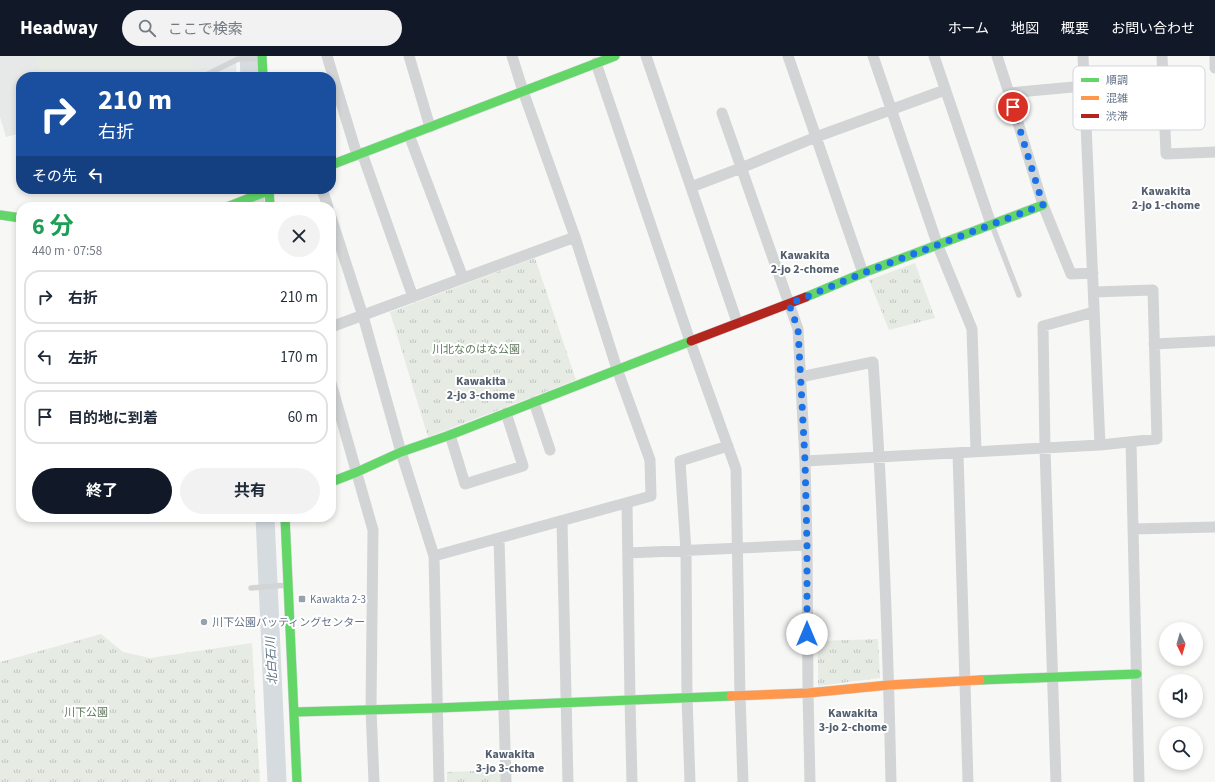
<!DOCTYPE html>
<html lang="ja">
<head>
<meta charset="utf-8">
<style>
  body { margin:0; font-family:"Source Sans 3","Noto Sans JP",sans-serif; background:#f2f2f3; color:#1f2937; height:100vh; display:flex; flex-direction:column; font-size:15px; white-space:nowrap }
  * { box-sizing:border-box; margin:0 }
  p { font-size:13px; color:#747a83 }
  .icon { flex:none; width:22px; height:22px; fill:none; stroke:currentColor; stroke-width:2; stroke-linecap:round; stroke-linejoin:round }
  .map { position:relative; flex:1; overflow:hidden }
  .panel { position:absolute; left:16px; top:146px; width:320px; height:320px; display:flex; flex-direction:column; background:#fff; border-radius:16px; box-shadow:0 2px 6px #0003 }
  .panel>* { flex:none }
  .hud { position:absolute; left:16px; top:16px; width:320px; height:122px; border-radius:16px; box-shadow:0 2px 6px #0003; background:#1a4fa0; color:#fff; overflow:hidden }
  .needle { width:26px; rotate:175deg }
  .buttons { position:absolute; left:1159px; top:566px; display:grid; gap:8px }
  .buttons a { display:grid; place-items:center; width:44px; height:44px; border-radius:50%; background:#fff; box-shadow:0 2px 6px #0003; font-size:20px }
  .pin { position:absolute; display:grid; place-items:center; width:34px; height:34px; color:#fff; margin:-17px; border:2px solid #fff; border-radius:50%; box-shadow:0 1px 4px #0007 }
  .me { position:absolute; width:44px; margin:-22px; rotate:0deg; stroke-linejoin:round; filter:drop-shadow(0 0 3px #0008) }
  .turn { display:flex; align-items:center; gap:14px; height:84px; padding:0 16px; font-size:18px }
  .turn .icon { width:52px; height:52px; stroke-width:2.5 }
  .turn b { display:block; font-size:28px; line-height:34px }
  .then { display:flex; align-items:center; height:38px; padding:0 16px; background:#0003; gap:8px; font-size:15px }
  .round { display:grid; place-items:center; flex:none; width:42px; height:42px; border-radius:21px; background:#f2f2f3 }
  .headline { display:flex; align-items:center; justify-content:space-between; height:68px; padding:0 16px }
  h1 { font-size:24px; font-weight:700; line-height:30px; color:#1e9e55 }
  .action { display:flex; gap:8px; margin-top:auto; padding:8px 16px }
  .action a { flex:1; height:46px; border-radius:24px; background:#111827; color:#fff; font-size:16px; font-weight:700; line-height:46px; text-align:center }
  .action a+a { background:#f2f2f3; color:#1f2937 }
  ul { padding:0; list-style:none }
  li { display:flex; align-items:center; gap:12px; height:54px; margin:0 8px 6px; padding:0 8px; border:2px solid #e0e1e3; border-radius:16px }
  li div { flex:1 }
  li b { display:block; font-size:15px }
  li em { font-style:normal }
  header { display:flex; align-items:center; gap:24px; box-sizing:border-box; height:56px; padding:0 20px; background:#111827; color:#fff }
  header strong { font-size:19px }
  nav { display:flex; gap:22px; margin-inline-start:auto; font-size:14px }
  .search { width:280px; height:36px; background:#f2f2f3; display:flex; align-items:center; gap:10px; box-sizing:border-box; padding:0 14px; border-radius:22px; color:#747a83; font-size:15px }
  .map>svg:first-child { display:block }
  .built { fill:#e7e9e9 }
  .park { fill:url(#park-tufts) }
  .garden { fill:#e6ebe4 }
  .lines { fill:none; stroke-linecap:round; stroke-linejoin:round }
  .river { stroke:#d5dbdf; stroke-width:19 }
  .fast-casing { stroke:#d3d6d7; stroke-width:10 }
  .slow-casing { stroke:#d3d6d7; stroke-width:10 }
  .jam-casing { stroke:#d3d6d7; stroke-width:10 }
  .lane { stroke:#d3d4d5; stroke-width:5.5 }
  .street { stroke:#d3d4d5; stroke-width:11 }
  .fast { stroke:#63d668; stroke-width:9 }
  .slow { stroke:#ff974d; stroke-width:9 }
  .jam { stroke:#b3261e; stroke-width:9 }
  .route { stroke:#1a73e8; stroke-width:7; stroke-dasharray:0 12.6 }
  .poi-dot { fill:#98a2af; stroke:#fff; stroke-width:1.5 }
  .labels { text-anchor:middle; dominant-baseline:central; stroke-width:4; stroke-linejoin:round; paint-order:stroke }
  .park-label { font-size:11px; fill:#627a60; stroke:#fff }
  .poi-label { font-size:11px; fill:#657489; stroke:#fff; text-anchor:start }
  .neighbourhood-label { font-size:12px; font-weight:bold; fill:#535e6e; stroke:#fff }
  .water-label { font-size:12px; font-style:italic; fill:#607685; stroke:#fff }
  .key { fill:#fff; stroke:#d1d5dc; stroke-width:1 }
  .key-label { font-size:11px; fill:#657489 }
</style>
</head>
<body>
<header>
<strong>Headway</strong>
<div class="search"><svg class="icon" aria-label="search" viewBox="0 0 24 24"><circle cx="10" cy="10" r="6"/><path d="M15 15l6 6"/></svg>ここで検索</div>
<nav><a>ホーム</a><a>地図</a><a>概要</a><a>お問い合わせ</a></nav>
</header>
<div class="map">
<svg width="1215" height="726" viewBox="0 0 1215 726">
  <defs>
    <pattern id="park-tufts" width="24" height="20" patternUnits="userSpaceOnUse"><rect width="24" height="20" fill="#e6ebe4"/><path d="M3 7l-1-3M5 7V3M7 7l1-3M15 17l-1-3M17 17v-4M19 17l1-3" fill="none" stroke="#bec3bf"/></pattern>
  </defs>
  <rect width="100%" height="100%" fill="#f7f8f6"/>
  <path class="built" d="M0,0h237l-1,18 -12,3h-203v56l-15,4 -6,-20z"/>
  <path class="park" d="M535,202l41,122 -148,57 -38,-125z
    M915,207l20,55 -46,12 -20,-50z
    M101,578l22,18 27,6 102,-15 8,139h-260v-120z
    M878,583l2,39 -62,8v-45z
    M500,714l1,12h-54v-10z"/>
  <path class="garden" d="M35,0h155l6,21h-157z"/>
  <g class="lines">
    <path class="river" d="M249,0l1,21
      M254,133l1,18
      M265,461l12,265"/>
    <g class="fast-casing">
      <path id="fast" d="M262,0l1,21
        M331,109l284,-109
        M269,133l1,18
        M227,151l46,-18
        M0,159l21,3
        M806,241l57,-24 180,-68
        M331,426l26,-10 44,-20 49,-17 241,-94
        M285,461l12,265
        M980,624l157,-6
        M295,656l142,-4 294,-12"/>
    </g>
    <g class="slow-casing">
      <path id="slow" d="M731,640l77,-3 81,-8 91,-5"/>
    </g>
    <g class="jam-casing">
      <path id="jam" d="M691,285l115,-44"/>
    </g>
    <path class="lane" d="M202,21l36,-18 22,-1
      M992,169l27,70
      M251,532l37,-3"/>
    <path class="street" d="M327,0l30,99
      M409,0l21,71
      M646,0l91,266
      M788,0l75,217
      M873,0l65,190 34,83 4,122
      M934,0l57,168
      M997,0l12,37 34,112 28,69 22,-1
      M1083,0l17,389
      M1162,0l4,98 49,-2
      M1215,0v12
      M596,7l94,278 46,128 4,227 3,86
      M1009,37l75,-7
      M722,57l76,216 7,132 2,84 1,148 2,89
      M409,79l54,143
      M362,97l51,144
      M691,131l50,-19 75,-31 129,-47
      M322,133l6,18
      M331,161l32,99 38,136 33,104 5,226
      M331,271l244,-90
      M1154,288l61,-3
      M800,321l73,-15c10,140 15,280 18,420
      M331,327l42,147 -2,179 3,73
      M534,346l16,48
      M450,379l15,49 58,-18 -17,-53
      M1131,386l8,340
      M958,397l10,329
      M805,405l295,-16 57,-6 -4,-149 -59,2
      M627,447l3,197 2,82
      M562,465l6,261
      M1133,473l82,-2
      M499,482l7,244
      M628,497l179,-8
      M434,500l217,-60 -1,-36 -33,-91 -42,-132 -52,-146 -11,-35
      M690,726l-3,-85 -1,-146 -6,-90 48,-15
      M1056,726l-11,-334 -2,-122 51,-14"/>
    <use href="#fast" class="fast"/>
    <use href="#slow" class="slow"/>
    <use href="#jam" class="jam"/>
  </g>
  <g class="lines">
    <path class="route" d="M807,578v-89l-2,-85 -7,-131 -9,-25 74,-31 180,-68 -30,-98"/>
  </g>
  <g class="poi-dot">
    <rect x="298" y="539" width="8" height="8" rx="2"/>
    <circle cx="204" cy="566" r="4"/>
  </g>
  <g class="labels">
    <g class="park-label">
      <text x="476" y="293">川北なのはな公園</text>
      <text x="86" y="656">川下公園</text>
    </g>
    <g class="poi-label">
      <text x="310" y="543">Kawakta 2-3</text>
      <text x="212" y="566">川下公園バッティングセンター</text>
    </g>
    <g class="neighbourhood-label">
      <text x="1166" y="135">Kawakita<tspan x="1166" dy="14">2-jo 1-chome</tspan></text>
      <text x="805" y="199">Kawakita<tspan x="805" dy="14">2-jo 2-chome</tspan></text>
      <text x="481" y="325">Kawakita<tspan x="481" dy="14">2-jo 3-chome</tspan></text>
      <text x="853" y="657">Kawakita<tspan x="853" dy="14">3-jo 2-chome</tspan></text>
      <text x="510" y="698">Kawakita<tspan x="510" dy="14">3-jo 3-chome</tspan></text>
    </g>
    <g class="water-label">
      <text transform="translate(272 605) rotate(-93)">北白石川</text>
    </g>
  </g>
  <rect x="1073" y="10" width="132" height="64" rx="6" class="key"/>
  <rect x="1081" y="22" width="18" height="4" fill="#63d668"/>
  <rect x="1081" y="40" width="18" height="4" fill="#ff974d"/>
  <rect x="1081" y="58" width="18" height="4" fill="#b3261e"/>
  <g class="key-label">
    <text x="1106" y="28">順調</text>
    <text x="1106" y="46">混雑</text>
    <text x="1106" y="64">渋滞</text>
  </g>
</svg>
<div class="buttons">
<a><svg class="needle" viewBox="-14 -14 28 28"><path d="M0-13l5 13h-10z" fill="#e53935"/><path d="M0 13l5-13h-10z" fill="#747a83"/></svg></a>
<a><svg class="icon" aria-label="sound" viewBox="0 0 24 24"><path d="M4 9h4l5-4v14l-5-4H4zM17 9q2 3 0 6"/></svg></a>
<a><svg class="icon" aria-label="search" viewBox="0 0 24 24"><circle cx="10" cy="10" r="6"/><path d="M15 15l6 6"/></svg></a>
</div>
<div class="pin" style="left:1013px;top:51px;background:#d93025"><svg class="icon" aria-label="arrive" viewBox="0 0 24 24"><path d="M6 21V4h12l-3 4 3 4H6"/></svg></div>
<svg class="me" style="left:807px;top:578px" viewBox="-20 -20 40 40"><circle r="19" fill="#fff"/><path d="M0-13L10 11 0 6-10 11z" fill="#1a73e8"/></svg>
<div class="hud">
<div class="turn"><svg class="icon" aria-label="right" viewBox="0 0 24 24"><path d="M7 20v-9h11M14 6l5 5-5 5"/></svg><div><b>210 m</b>右折</div></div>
<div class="then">その先<svg class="icon" aria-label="left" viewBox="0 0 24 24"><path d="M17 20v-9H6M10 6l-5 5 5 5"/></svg></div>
</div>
<section class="panel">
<div class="headline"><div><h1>6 分</h1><p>440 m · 07:58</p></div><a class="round"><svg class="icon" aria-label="close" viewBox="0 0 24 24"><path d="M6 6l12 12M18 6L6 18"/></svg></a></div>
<ul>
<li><svg class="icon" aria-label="right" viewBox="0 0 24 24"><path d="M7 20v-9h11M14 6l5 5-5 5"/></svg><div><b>右折</b></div><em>210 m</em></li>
<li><svg class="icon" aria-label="left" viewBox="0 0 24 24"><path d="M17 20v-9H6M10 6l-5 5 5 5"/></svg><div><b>左折</b></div><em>170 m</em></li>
<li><svg class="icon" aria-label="arrive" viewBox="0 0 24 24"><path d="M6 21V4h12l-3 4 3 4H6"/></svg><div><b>目的地に到着</b></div><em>60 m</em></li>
</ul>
<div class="action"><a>終了</a><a>共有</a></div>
</section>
</div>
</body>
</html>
